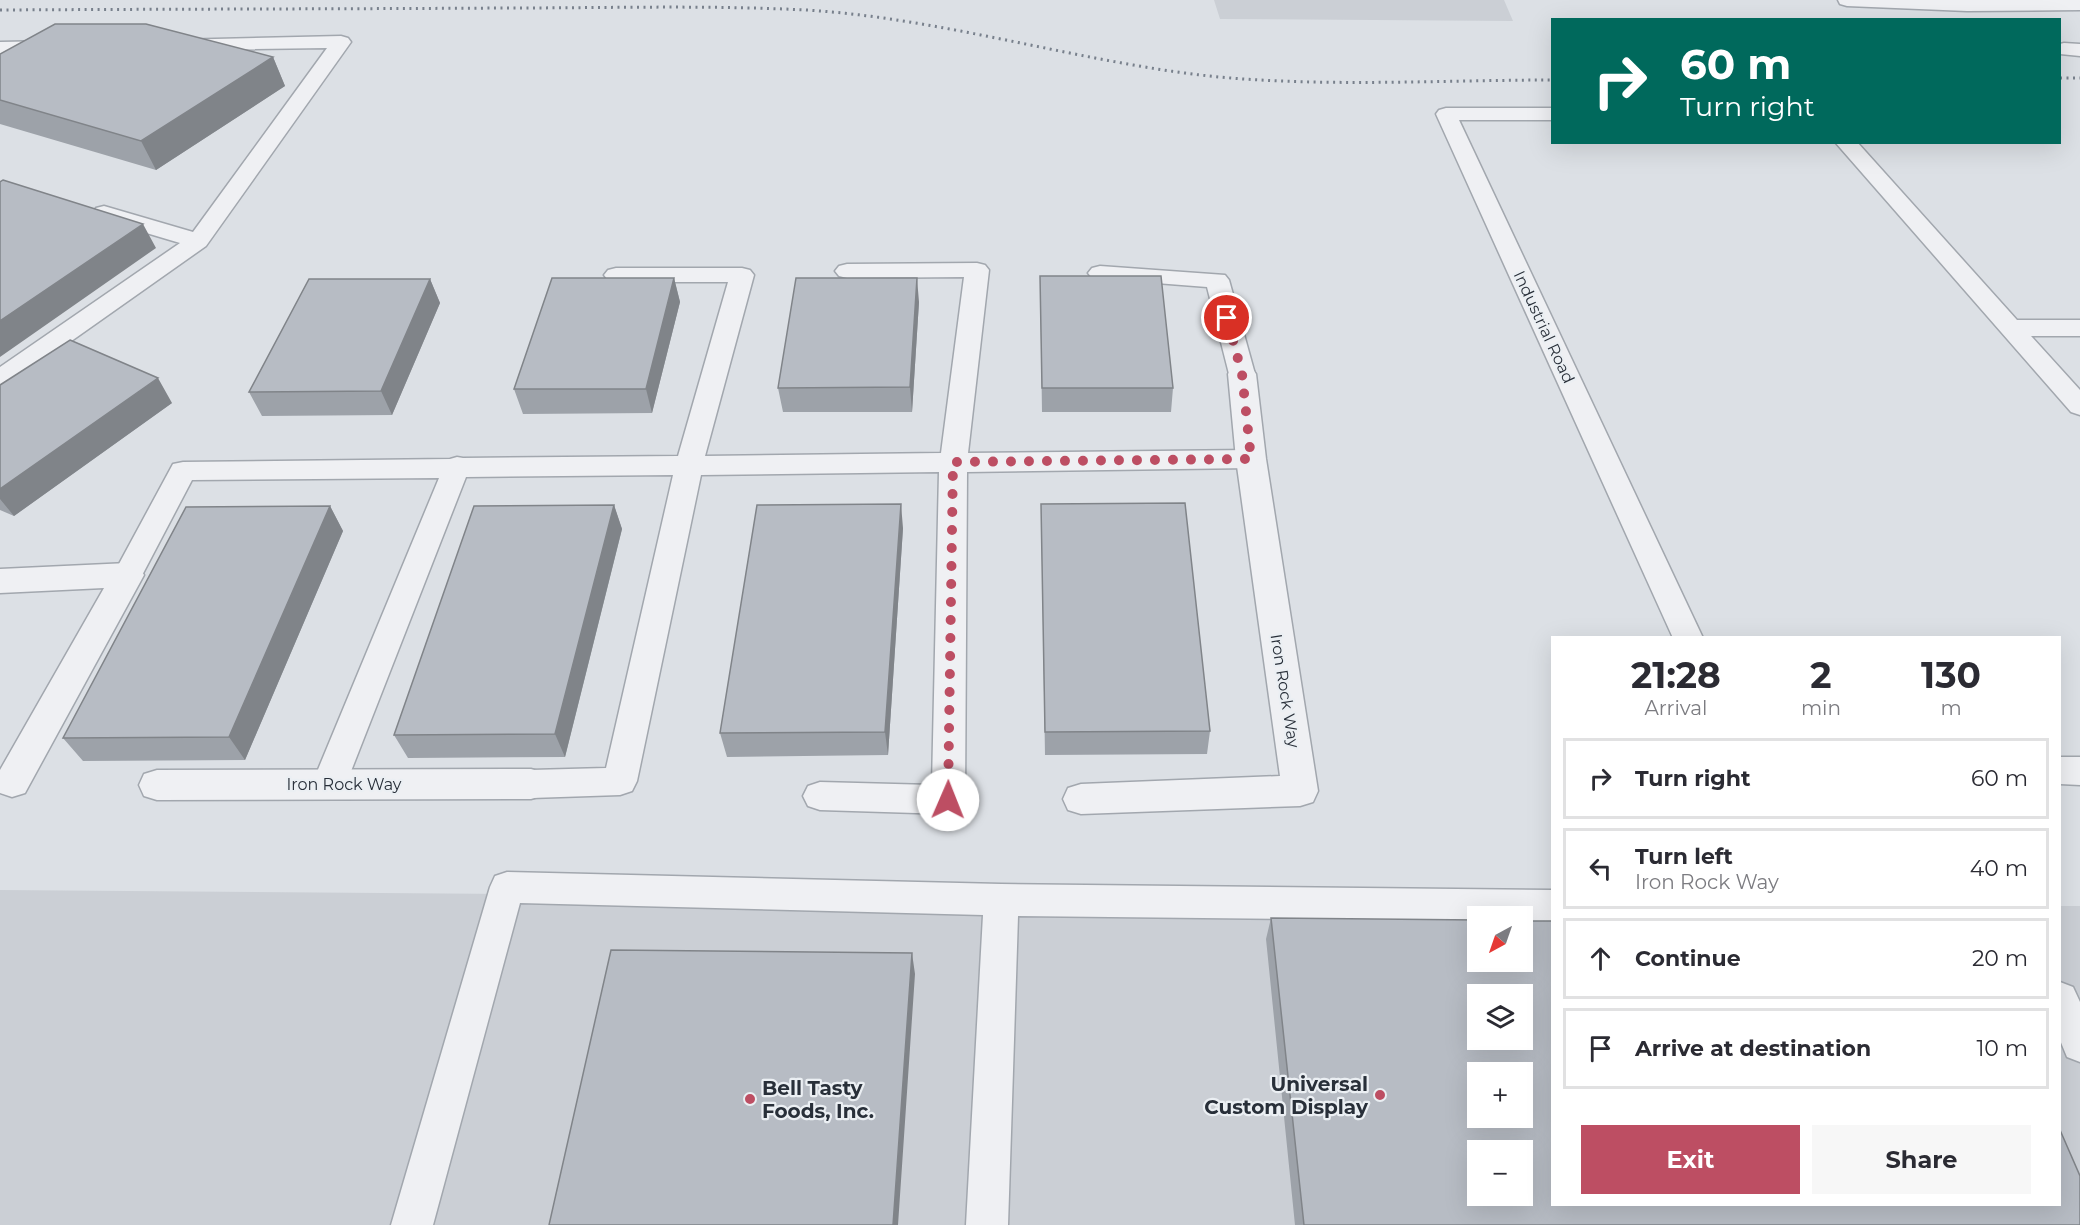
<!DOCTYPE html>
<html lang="en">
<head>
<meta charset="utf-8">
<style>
  body { margin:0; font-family:Montserrat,sans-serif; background:#f7f7f7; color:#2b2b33; height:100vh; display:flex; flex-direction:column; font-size:22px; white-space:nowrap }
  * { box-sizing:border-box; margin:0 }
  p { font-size:20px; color:#7c7c81 }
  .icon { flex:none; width:33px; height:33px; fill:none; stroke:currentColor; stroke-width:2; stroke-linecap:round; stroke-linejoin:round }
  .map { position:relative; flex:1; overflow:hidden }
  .drawer { position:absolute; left:1551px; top:636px; width:510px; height:570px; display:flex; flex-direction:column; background:#fff; border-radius:0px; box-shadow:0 6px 24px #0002 }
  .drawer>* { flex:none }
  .guide { position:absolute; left:1551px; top:18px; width:510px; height:126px; border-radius:0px; box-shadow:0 6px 24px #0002; background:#00695c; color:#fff; overflow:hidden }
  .needle { width:39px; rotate:220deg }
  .buttons { position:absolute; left:1467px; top:906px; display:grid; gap:12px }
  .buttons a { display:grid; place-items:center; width:66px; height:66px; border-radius:0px; background:#fff; box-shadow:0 6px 24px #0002; font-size:30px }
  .pin { position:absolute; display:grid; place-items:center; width:51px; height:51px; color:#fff; margin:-26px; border:3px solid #fff; border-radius:50%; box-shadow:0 2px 6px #0007 }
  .me { position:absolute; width:66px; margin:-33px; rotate:1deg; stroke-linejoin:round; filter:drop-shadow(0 0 4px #0008) }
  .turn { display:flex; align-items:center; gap:21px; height:126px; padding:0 30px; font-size:27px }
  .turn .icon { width:78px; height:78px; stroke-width:2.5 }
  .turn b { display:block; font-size:42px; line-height:51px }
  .eta { display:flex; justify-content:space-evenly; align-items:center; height:102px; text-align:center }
  .eta b { font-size:36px; font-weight:700; line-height:42px }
  .primary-button { display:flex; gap:12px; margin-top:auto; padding:12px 30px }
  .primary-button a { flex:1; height:69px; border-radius:0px; background:#bd4e63; color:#fff; font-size:24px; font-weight:700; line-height:69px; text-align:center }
  .primary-button a+a { background:#f7f7f7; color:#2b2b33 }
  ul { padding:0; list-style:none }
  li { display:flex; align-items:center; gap:18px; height:81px; margin:0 12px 9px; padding:0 18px; border:3px solid #e1e1e2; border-radius:0px }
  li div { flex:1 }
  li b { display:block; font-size:22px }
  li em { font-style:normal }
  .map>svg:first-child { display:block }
  .built { fill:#cbcfd5; fill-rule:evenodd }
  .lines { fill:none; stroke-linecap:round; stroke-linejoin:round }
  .service-casing { stroke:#a2a7ae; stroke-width:3 }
  .minor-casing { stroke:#a2a7ae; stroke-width:3 }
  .service { fill:#eff0f3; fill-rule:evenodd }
  .minor { fill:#eff0f3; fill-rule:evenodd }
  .rail { stroke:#78808c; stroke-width:3; stroke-dasharray:2 4.5; stroke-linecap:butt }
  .wall { fill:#9da2a9 }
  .shaded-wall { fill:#808489 }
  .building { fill:#b7bcc4; stroke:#808489; stroke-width:1.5; fill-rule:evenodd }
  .route { stroke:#bd4e63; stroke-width:10; stroke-dasharray:0 18 }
  .poi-dot { fill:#bd4e63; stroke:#ebeff3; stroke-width:2 }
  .labels { text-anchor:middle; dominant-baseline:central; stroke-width:4.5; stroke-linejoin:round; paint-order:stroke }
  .street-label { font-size:16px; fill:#282f39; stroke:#ebeff3 }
  .near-poi-label { font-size:20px; font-weight:bold; fill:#282f39; stroke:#ebeff3; text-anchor:end }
</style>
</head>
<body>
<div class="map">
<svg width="2080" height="1225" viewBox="0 0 2080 1225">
  <rect width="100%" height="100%" fill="#dce0e5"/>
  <path class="built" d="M1214,0h290l9,21 -293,-2z
    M0,890l1552,12v302h508v-298h20v319h-2080zM1478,916h44v46h-44zM1478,994h44v46h-44zM1478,1072h44v46h-44zM1478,1150h44v46h-44z"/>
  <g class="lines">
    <g class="service-casing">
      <path id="service" d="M1838,0h242v10l-113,1 -120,-5 -7,-2z
        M341,36l7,2 3,4 -145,204 -197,139 -9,2v-20l180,-124 -84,-25 -3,-5 3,-5 8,-2 89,26 134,-184 -146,2 -7,-2 -3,-4 3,-4z
        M52,41l7,2 3,4 -3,4 -59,3v-12z
        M2064,43l16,1v12l-20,-2v-10z
        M1446,108h106v12h-93l244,518h-30l-237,-524 3,-4z
        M1835,142h22l160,178h63v16h-49l49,54v25l-9,-3z
        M977,263l8,2 4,5 -21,183 283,-3 10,2 4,7 -4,7 -10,2 -284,4 -2,328 -5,10 -12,4 -128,-4 -12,-4 -5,-10 5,-10 12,-4 112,3 7,-313 -238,3 -64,306 -5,10 -12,4 -89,3 -12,-4 -5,-10 5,-10 12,-4 75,-2 67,-293 -207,2 -120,307 -5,10 -12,4 -12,-4 -5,-10 127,-306 -247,2 -54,103 -10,3 -10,-3 -5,-8 60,-111 10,-2 267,-3 7,-2 6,1 215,-2 50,-174h-112l-8,-2 -4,-5 4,-5 8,-2h126l8,2 4,5 -49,181 236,-3 23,-176 -117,1 -8,-2 -4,-5 4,-5 8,-2z
        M1100,266l125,9 4,5 26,94 -4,6 -9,2 -9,-2 -4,-6 -22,-87 -115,-9 -4,-5 4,-5z
        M2060,757h20v28l-20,-1z
        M507,872l494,12 551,6v31h-30v-5h-44v5l-460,-5 -10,309h-42l17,-310 -463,-12 -87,322h-42l99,-338 5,-11z
        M2060,982l13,5 7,15v60l-13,-5 -7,-17z"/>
    </g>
    <g class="minor-casing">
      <path id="minor" d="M1242,365l10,3 4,6 10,85 52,332 -5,11 -13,4 -219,8 -13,-4 -5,-11 5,-11 13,-4 199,-8 -44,-317 -8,-85 4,-6z
        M128,563l11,4 5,8 -119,218 -13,4 -12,-4v-23l104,-182 -104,5v-24z
        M531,769l13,4 5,11 -5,11 -13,4 -374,1 -13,-4 -5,-11 5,-11 13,-4z"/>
    </g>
    <use href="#service" class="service"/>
    <use href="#minor" class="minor"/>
    <path class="rail" d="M0,10c170,-1 339,-1 509,-2 99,0 198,-3 297,2 133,8 262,49 394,65 114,13 237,5 352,5
      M2060,78h20"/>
  </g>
  <path class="wall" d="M0,54l273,3 12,29 -129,84 -156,-46z
    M1040,276l133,112 -2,24h-129z
    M674,278l6,24 -28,111 -129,1 -9,-25z
    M430,279l10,24 -48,112 -130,1 -13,-24z
    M919,302l-7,110h-129l-5,-24z
    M0,385l172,18 -158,113 -14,-6z
    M1041,504l169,227 -3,23 -162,1z
    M614,505l8,24 -57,228 -157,1 -14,-23z
    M330,506l13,25 -98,229 -162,1 -20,-23z
    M903,528l-15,227 -161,2 -7,-24z
    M1271,918l809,307h-785l-29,-286z"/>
  <path class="shaded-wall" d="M273,57l12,29 -129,84 -15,-29z
    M143,224l13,24 -156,109v-36z
    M674,278l6,24 -28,111 -6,-24z
    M917,278l2,24 -7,110 -2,-25z
    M430,279l10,24 -48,112 -11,-24z
    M158,378l14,25 -158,113 -14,-17v-10z
    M901,504l2,24 -15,227 -3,-23z
    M614,505l8,24 -57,228 -10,-23z
    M330,506l13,25 -98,229 -16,-23z
    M912,953l3,21 -17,251h-5z"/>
  <path class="building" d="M55,24h91l127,33 -132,84 -141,-41v-46z
    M3,180l140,44 -143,97v-139z
    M1040,276h121l12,112h-131z
    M552,278h122l-28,111h-132z
    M796,278h121l-7,109 -132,1z
    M309,279h121l-49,112 -132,1z
    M70,340l88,38 -158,111v-104z
    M1185,503l25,228 -165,1 -4,-228z
    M901,504l-16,228 -165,1 37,-228z
    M614,505l-59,229 -161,1 80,-229z
    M330,506l-101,231 -166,1 123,-231z
    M1271,918l207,2v42h44v-41h30v283h508v-74l20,46v49h-776zM1478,994h44v46h-44zM1478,1072h44v46h-44zM1478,1150h44v46h-44z
    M611,950l301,3 -19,272h-344z"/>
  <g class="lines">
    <path class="route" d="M948,800l5,-338 298,-3 -9,-85 -15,-56"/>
  </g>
  <g class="poi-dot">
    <circle cx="1380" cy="1095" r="6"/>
    <circle cx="750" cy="1099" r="6"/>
  </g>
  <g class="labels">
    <g class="street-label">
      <text transform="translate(1544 327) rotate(65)">Industrial Road</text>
      <text transform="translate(1285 691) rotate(81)">Iron Rock Way</text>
      <text x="344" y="784">Iron Rock Way</text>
    </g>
    <g class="near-poi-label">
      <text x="1368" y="1084">Universal<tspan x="1368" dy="23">Custom Display</tspan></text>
      <text x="762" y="1088" text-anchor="start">Bell Tasty<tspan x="762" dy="23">Foods, Inc.</tspan></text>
    </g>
  </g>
</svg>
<div class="buttons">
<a><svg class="needle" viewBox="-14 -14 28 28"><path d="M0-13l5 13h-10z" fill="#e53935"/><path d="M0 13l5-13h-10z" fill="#7c7c81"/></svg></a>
<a><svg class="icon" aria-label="layers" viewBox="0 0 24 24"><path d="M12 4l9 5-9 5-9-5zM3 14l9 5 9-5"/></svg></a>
<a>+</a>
<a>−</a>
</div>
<div class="pin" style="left:1227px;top:318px;background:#d93025"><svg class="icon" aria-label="arrive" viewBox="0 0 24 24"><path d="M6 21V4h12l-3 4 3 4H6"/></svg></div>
<svg class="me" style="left:948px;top:800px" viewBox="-20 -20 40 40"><circle r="19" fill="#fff"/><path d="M0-13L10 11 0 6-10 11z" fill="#bd4e63"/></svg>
<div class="guide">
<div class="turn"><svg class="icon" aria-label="right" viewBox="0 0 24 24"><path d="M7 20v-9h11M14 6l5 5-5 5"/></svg><div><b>60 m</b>Turn right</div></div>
</div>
<section class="drawer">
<div class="eta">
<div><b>21:28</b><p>Arrival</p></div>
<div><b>2</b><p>min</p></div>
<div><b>130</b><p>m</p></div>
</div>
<ul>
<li><svg class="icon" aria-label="right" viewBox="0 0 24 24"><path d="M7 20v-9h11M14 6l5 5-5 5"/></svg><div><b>Turn right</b></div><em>60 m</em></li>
<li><svg class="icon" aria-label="left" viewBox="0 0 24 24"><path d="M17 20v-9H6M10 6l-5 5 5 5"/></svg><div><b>Turn left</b><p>Iron Rock Way</p></div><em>40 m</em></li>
<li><svg class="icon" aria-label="ahead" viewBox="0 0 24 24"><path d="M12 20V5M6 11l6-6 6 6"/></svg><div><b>Continue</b></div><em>20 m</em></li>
<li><svg class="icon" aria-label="arrive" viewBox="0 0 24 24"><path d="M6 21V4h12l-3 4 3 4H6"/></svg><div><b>Arrive at destination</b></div><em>10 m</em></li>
</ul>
<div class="primary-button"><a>Exit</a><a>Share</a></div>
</section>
</div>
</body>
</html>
